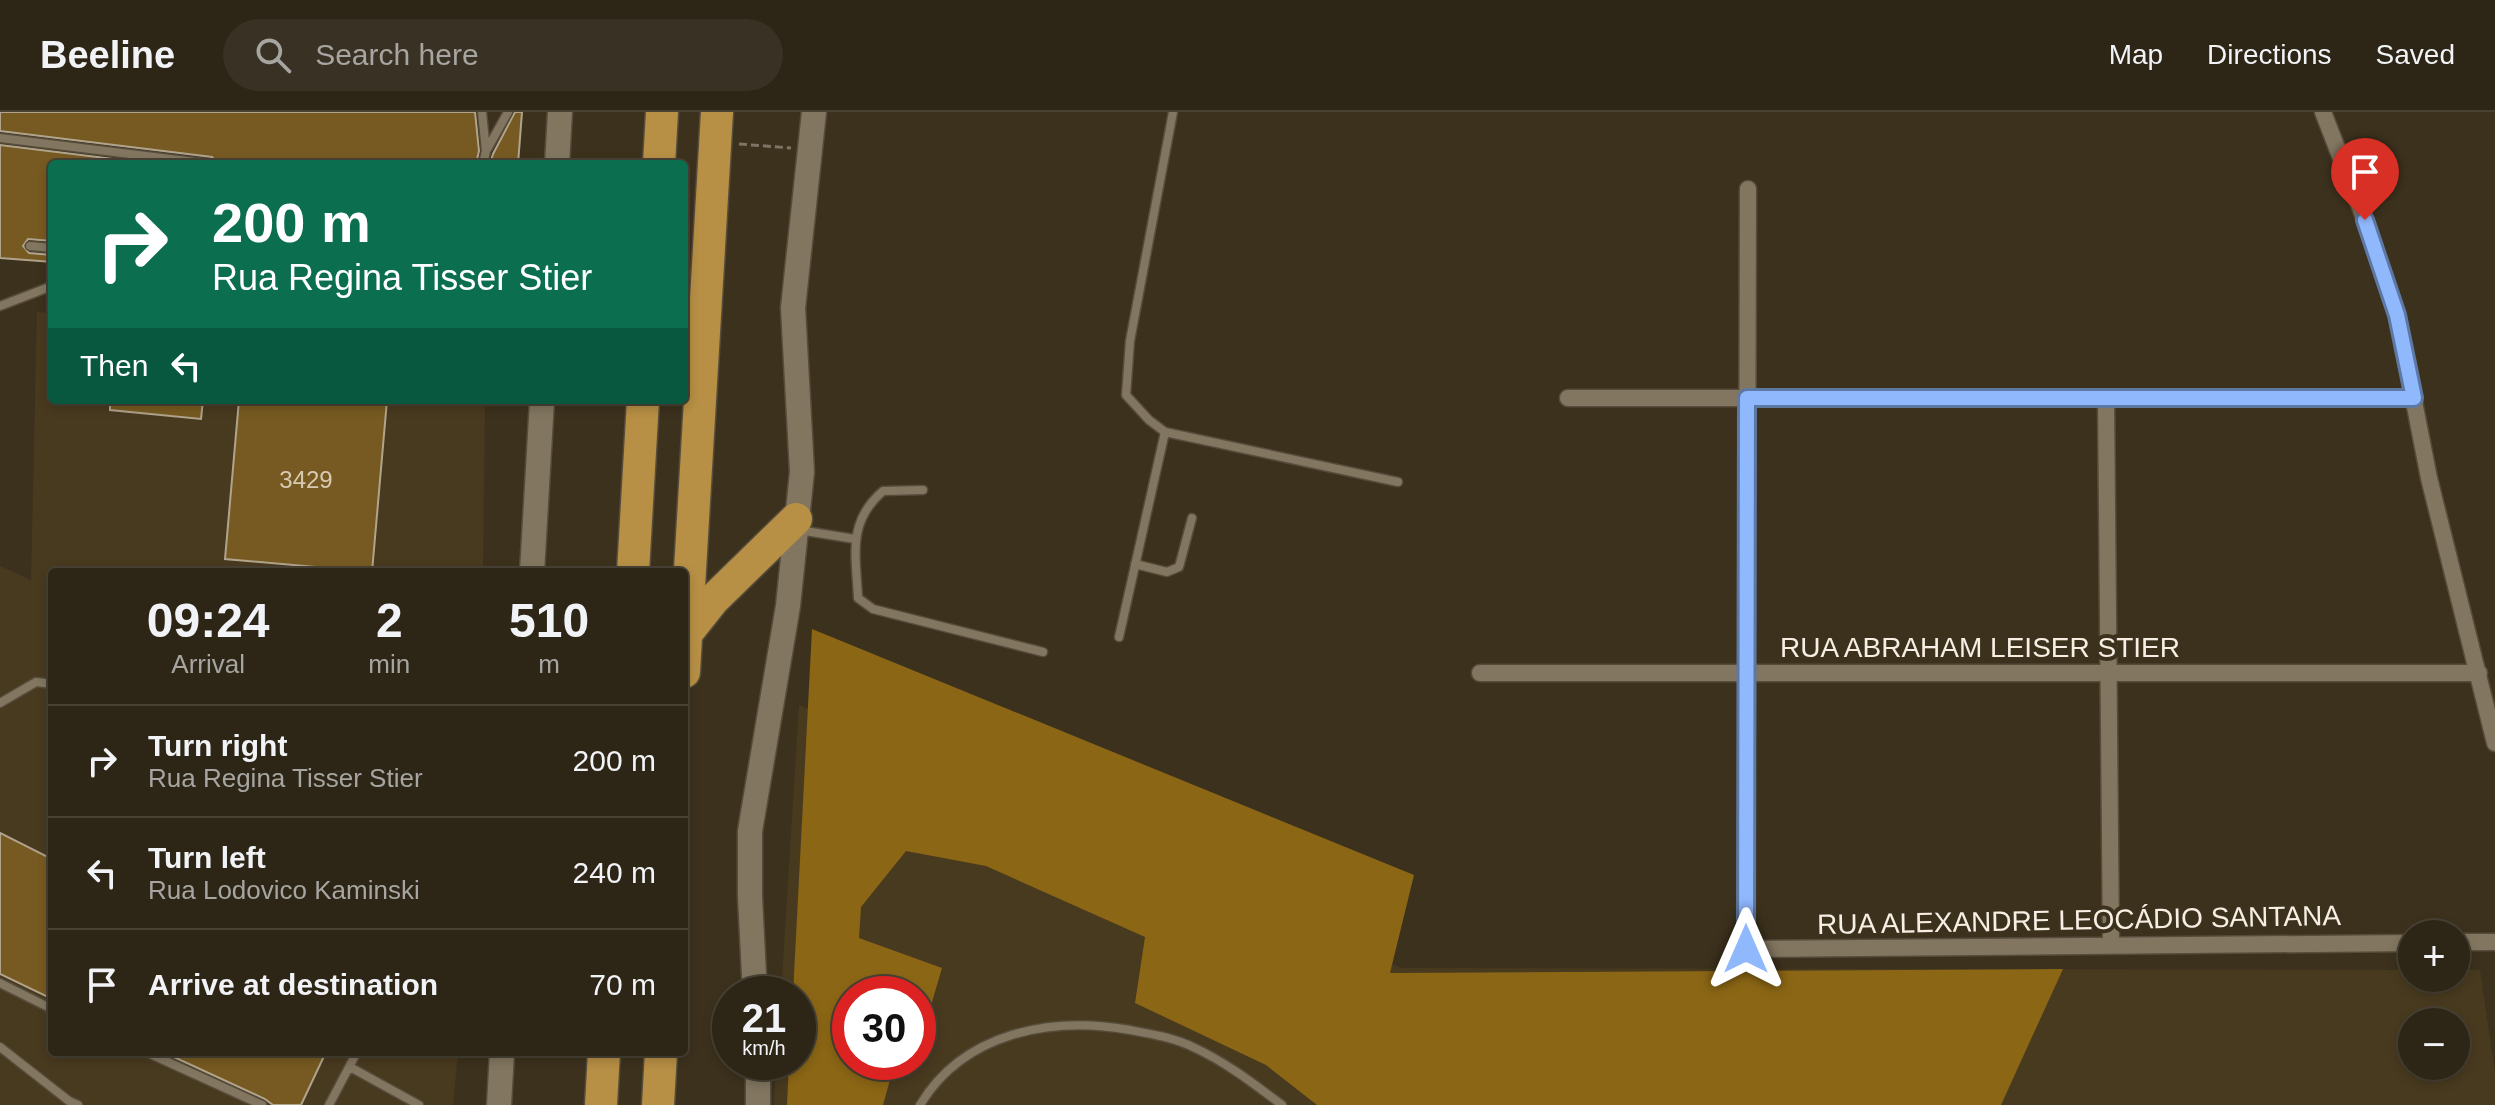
<!DOCTYPE html>
<html lang="en">
<head>
<meta charset="utf-8">
<style>
  body { margin:0; font-family:Helvetica,sans-serif; background:#393123; color:#f1f3f6; height:100vh; display:flex; flex-direction:column; font-size:30px; white-space:nowrap }
  * { box-sizing:border-box; margin:0 }
  p { font-size:26px; color:#a7a5a1 }
  .icon { flex:none; width:44px; height:44px; fill:none; stroke:currentColor; stroke-width:2; stroke-linecap:round; stroke-linejoin:round }
  .map { position:relative; flex:1; overflow:hidden }
  .sheet { position:absolute; left:48px; top:456px; width:640px; height:488px; display:flex; flex-direction:column; background:#2d2516; border-radius:8px; box-shadow:0 4px 12px #0003,0 0 0 2px #484235 }
  .sheet>* { flex:none }
  .hud { position:absolute; left:48px; top:48px; width:640px; height:244px; border-radius:8px; box-shadow:0 4px 12px #0003,0 0 0 2px #484235; background:#0b6e4f; color:#fff; overflow:hidden }
  .tools { position:absolute; left:2398px; top:808px; display:grid; gap:16px }
  .tools a { display:grid; place-items:center; width:72px; height:72px; border-radius:50%; background:#2d2516; box-shadow:0 4px 12px #0003,0 0 0 2px #484235; font-size:40px }
  .speed { position:absolute; left:712px; top:864px; display:flex; gap:16px; font-size:40px; font-weight:700; text-align:center }
  .speed>* { display:grid; place-content:center; width:104px; height:104px; border-radius:50%; background:#2d2516; box-shadow:0 4px 12px #0003,0 0 0 2px #484235; line-height:1 }
  .speed small { font-size:20px; font-weight:400 }
  .speed .limit { border:12px solid #d22; background:#fff; color:#111 }
  .pin { position:absolute; display:grid; place-items:center; width:68px; height:68px; color:#fff; margin:-82px -34px; border-radius:50% 50% 50% 0; rotate:-45deg; box-shadow:0 0 8px #0007 }
  .pin .icon { rotate:45deg }
  .me { position:absolute; width:88px; margin:-44px; rotate:0deg; stroke-linejoin:round; filter:drop-shadow(0 0 6px #0008) }
  .turn { display:flex; align-items:center; gap:28px; height:168px; padding:0 32px; font-size:36px }
  .turn .icon { width:104px; height:104px; stroke-width:2.5 }
  .turn b { display:block; font-size:56px; line-height:68px }
  .then { display:flex; align-items:center; height:76px; padding:0 32px; background:#0003; gap:16px; font-size:30px }
  .eta { display:flex; justify-content:space-evenly; align-items:center; height:136px; text-align:center }
  .eta b { font-size:48px; font-weight:800; line-height:56px }
  ul { padding:0; list-style:none }
  li { display:flex; align-items:center; gap:24px; height:112px; padding:0 32px; border-top:2px solid #484235 }
  li div { flex:1 }
  li b { display:block; font-size:30px }
  li em { font-style:normal }
  header { display:flex; align-items:center; gap:48px; box-sizing:border-box; height:112px; padding:0 40px; background:#2d2516; border-bottom:2px solid #484235 }
  header strong { font-size:38px }
  nav { display:flex; gap:44px; margin-inline-start:auto; font-size:28px }
  .search { width:560px; height:72px; background:#393123; display:flex; align-items:center; gap:20px; box-sizing:border-box; padding:0 28px; border-radius:44px; color:#a7a5a1; font-size:30px }
  .map>svg:first-child { display:block }
  .built { fill:#483a1f; fill-rule:evenodd }
  .forest { fill:#8b6615 }
  .building { fill:#775a21; stroke:#b1a48d; stroke-width:2 }
  .lines { fill:none; stroke-linecap:round; stroke-linejoin:round }
  .lane-casing { stroke:#564c3b; stroke-width:11 }
  .street-casing { stroke:#564c3b; stroke-width:19 }
  .secondary-casing { stroke:#564c3b; stroke-width:27 }
  .highway-casing { stroke:#564c3b; stroke-width:35 }
  .path { stroke:#7e7463; stroke-width:3; stroke-dasharray:8 4; stroke-linecap:butt }
  .lane { stroke:#827660; stroke-width:8 }
  .street { stroke:#827660; stroke-width:16 }
  .secondary { stroke:#827660; stroke-width:24 }
  .highway { stroke:#b78f45; stroke-width:32 }
  .route-casing { stroke:#5e78a4; stroke-width:20 }
  .route { stroke:#90b8fd; stroke-width:14 }
  .labels { text-anchor:middle; dominant-baseline:central; stroke-width:8; stroke-linejoin:round; paint-order:stroke }
  .number-label { font-size:24px; fill:#d7cab2 }
  .street-label { font-size:28px; fill:#f7efe3; stroke:#3c311d }
</style>
</head>
<body>
<header>
<strong>Beeline</strong>
<div class="search"><svg class="icon" aria-label="search" viewBox="0 0 24 24"><circle cx="10" cy="10" r="6"/><path d="M15 15l6 6"/></svg>Search here</div>
<nav><a>Map</a><a>Directions</a><a>Saved</a></nav>
</header>
<div class="map">
<svg width="2495" height="993" viewBox="0 0 2495 993">
  <rect width="100%" height="100%" fill="#3c311d"/>
  <path class="built" d="M37,200l15,1v87h433l-2,172h-431v480h406l-5,53h-453v-539l31,14z
    M799,593l602,263 1011,2v8h44v-8h24l15,102v33h-1721l2,-43h22v-68h-17zM850,882h68v68h-68zM2412,910h44v44h-44z"/>
  <path class="forest" d="M812,517l602,246 -24,98 673,-4 -62,136h-684l-51,-40 -131,-62 10,-66 -159,-71 -80,-15 -45,56 -2,31 83,30 -17,58 -7,9v-41h-68v68h45l-12,43h-96l2,-43h9v-68h-5z"/>
  <path class="building" d="M0,0h475l4,39 -3,13h-258l-6,-7 -212,-26z
    M515,0h7l-4,52h-28l3,-10z
    M0,33l154,19h-102v77l-24,-2 -5,7 6,7 23,2v7l-52,-4z
    M110,288h93l-2,19 -91,-9z
    M239,288h148l-15,172 -147,-13z
    M0,721l52,26v140l-52,-25z
    M163,940h163l-25,53h-28l-8,-6z"/>
  <g class="lines">
    <g class="lane-casing">
      <path id="lane" d="M482,0l4,39
        M1173,0l-43,229 -4,54 23,25 16,12 233,50
        M0,26l211,26
        M483,52l3,-13 22,-39
        M30,134l22,2
        M0,194l52,-20
        M923,378l-40,1c-36,31 -27,64 -25,107l15,11 170,43
        M799,418l56,9
        M1135,452l32,8 12,-5 13,-49
        M1119,525l46,-205
        M0,591l36,-21 16,2
        M0,871l52,26
        M0,935l69,54 9,4
        M146,940l116,53
        M350,955l69,38
        M329,993l28,-53
        M920,993c44,-73 132,-89 210,-75 22,4 45,8 65,18 32,15 59,36 87,57"/>
    </g>
    <g class="street-casing">
      <path id="street" d="M2323,0l42,108 32,95 32,163 66,265
        M1748,77l-2,760 666,-6
        M1568,286h846
        M2106,286l5,547
        M1480,561h999
        M2456,830h39"/>
    </g>
    <g class="secondary-casing">
      <path id="secondary" d="M557,52l3,-52
        M532,460l10,-172
        M755,882l-5,-97v-66l38,-225 14,-134 -9,-164 21,-196
        M499,993l3,-53
        M758,993v-43"/>
    </g>
    <g class="highway-casing">
      <path id="highway" d="M659,52l3,-52
        M633,460l10,-172
        M686,522l27,-34 83,-81
        M684,560l33,-560
        M601,993l3,-53
        M658,993l3,-53"/>
    </g>
    <path class="path" d="M739,32l52,4"/>
    <use href="#lane" class="lane"/>
    <use href="#street" class="street"/>
    <use href="#secondary" class="secondary"/>
    <use href="#highway" class="highway"/>
  </g>
  <g class="lines">
    <g class="route-casing">
      <path id="route" d="M1746,837l1,-551h667l-17,-83 -32,-95"/>
    </g>
    <use href="#route" class="route"/>
  </g>
  <g class="labels">
    <g class="number-label">
      <text x="306" y="367">3429</text>
    </g>
    <g class="street-label">
      <text x="1980" y="535">RUA ABRAHAM LEISER STIER</text>
      <text transform="translate(2079 808) rotate(-1)">RUA ALEXANDRE LEOCÁDIO SANTANA</text>
    </g>
  </g>
</svg>
<div class="tools">
<a>+</a>
<a>−</a>
</div>
<div class="speed"><div>21<small>km/h</small></div><div class="limit">30</div></div>
<div class="pin" style="left:2365px;top:108px;background:#d93025"><svg class="icon" aria-label="arrive" viewBox="0 0 24 24"><path d="M6 21V4h12l-3 4 3 4H6"/></svg></div>
<svg class="me" style="left:1746px;top:837px" viewBox="-20 -20 40 40"><path d="M0-17L14 15 0 8-14 15z" fill="#90b8fd" stroke="#fff" stroke-width="4"/></svg>
<div class="hud">
<div class="turn"><svg class="icon" aria-label="right" viewBox="0 0 24 24"><path d="M7 20v-9h11M14 6l5 5-5 5"/></svg><div><b>200 m</b>Rua Regina Tisser Stier</div></div>
<div class="then">Then<svg class="icon" aria-label="left" viewBox="0 0 24 24"><path d="M17 20v-9H6M10 6l-5 5 5 5"/></svg></div>
</div>
<section class="sheet">
<div class="eta">
<div><b>09:24</b><p>Arrival</p></div>
<div><b>2</b><p>min</p></div>
<div><b>510</b><p>m</p></div>
</div>
<ul>
<li><svg class="icon" aria-label="right" viewBox="0 0 24 24"><path d="M7 20v-9h11M14 6l5 5-5 5"/></svg><div><b>Turn right</b><p>Rua Regina Tisser Stier</p></div><em>200 m</em></li>
<li><svg class="icon" aria-label="left" viewBox="0 0 24 24"><path d="M17 20v-9H6M10 6l-5 5 5 5"/></svg><div><b>Turn left</b><p>Rua Lodovico Kaminski</p></div><em>240 m</em></li>
<li><svg class="icon" aria-label="arrive" viewBox="0 0 24 24"><path d="M6 21V4h12l-3 4 3 4H6"/></svg><div><b>Arrive at destination</b></div><em>70 m</em></li>
</ul>
</section>
</div>
</body>
</html>
